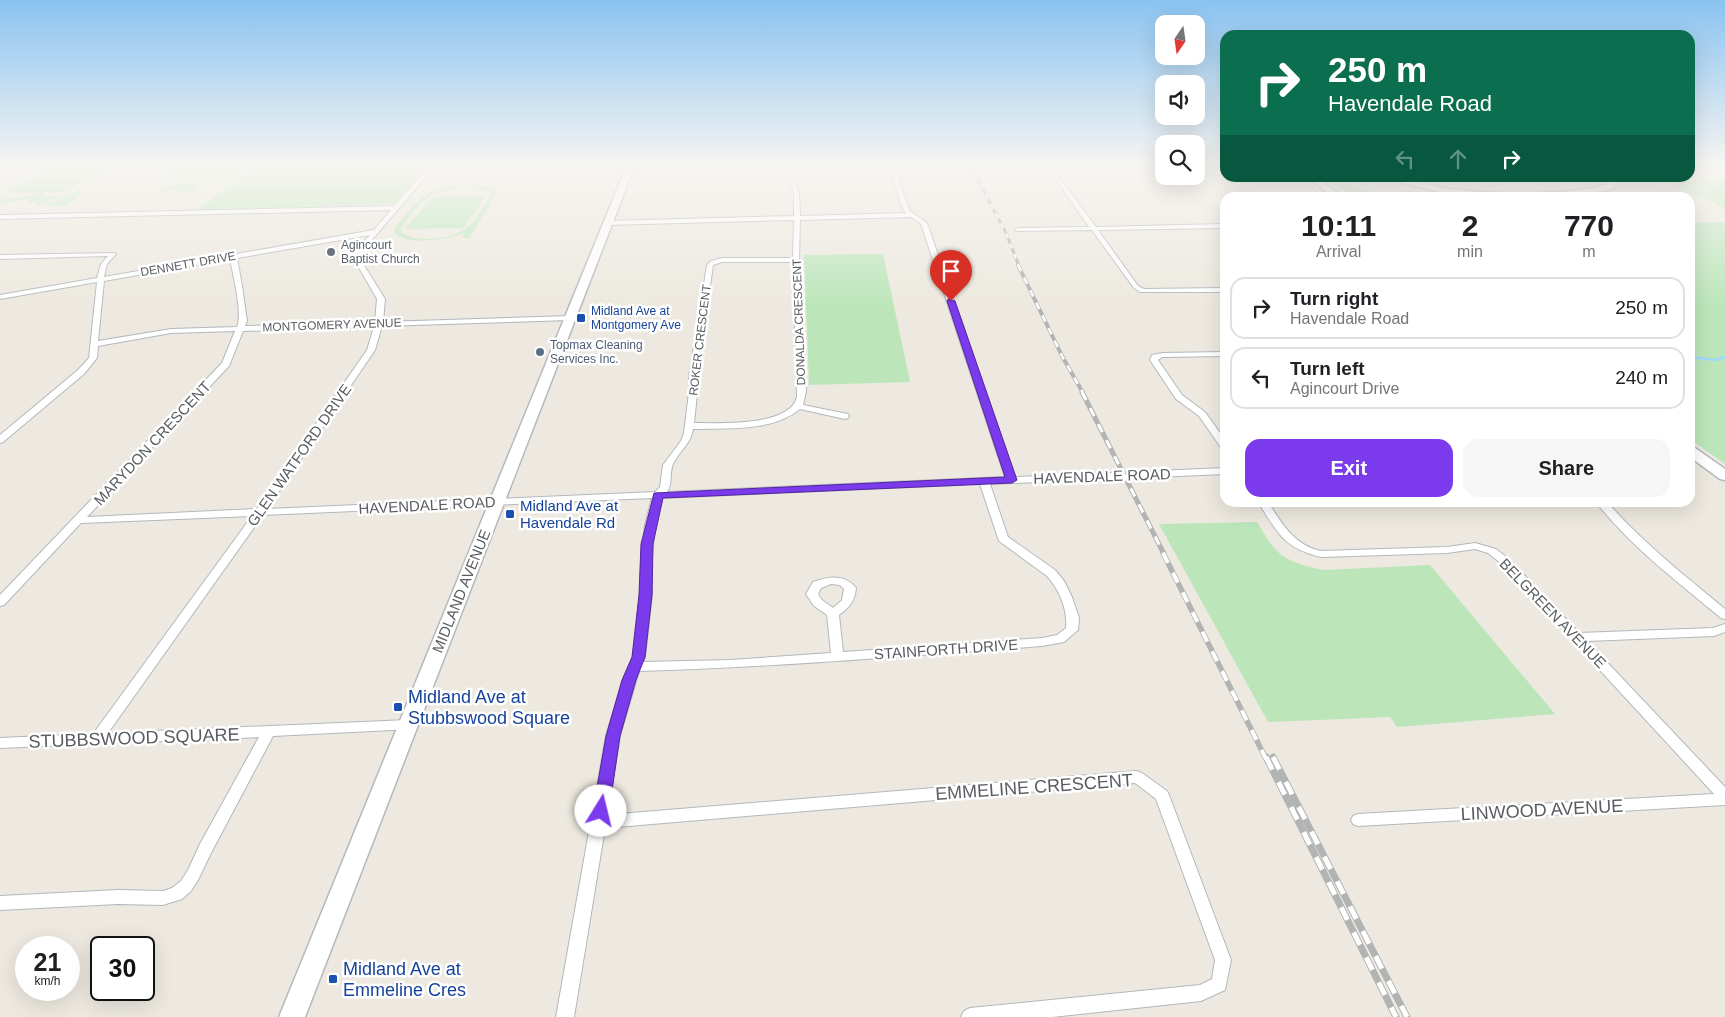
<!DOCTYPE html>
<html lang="en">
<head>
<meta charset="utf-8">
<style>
  body { margin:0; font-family:Arial,sans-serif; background:#f6f6f6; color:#202124; height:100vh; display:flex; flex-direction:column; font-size:19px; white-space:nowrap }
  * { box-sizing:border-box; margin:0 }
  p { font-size:16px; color:#757577 }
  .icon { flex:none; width:28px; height:28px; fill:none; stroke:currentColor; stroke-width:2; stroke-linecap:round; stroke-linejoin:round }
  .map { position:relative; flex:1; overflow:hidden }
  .sheet { position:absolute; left:1220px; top:192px; width:475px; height:315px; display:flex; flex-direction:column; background:#fff; border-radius:15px; box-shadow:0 5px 20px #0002 }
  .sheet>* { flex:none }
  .guide { position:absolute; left:1220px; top:30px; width:475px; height:152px; border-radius:15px; box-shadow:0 5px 20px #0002; background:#0b6e4f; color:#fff; overflow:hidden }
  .needle { width:32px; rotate:193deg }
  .buttons { position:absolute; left:1155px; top:15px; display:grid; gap:10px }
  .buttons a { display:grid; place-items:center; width:50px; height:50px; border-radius:10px; background:#fff; box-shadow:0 5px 20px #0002; font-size:25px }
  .speed { position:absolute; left:15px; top:936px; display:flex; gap:10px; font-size:25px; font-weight:700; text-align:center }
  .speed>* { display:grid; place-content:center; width:65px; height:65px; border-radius:50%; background:#fff; box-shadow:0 5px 20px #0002; line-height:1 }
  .speed small { font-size:12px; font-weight:400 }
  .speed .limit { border:2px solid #111; border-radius:8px; background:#fff; color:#111 }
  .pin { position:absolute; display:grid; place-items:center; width:42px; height:42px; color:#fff; margin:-51px -21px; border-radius:50% 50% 50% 0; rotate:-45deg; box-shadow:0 0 5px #0007 }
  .pin .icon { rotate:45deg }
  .me { position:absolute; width:55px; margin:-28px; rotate:9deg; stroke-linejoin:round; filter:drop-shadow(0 0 4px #0008) }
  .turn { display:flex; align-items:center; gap:18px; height:105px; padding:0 25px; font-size:22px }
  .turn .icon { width:65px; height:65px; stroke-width:2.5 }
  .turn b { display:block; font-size:35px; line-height:42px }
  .lanes { display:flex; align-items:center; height:48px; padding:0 25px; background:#0003; justify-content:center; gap:25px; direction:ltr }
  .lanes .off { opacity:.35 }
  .eta { display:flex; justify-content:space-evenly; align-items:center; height:85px; text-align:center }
  .eta b { font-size:30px; font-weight:600; line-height:35px }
  .primary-button { display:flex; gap:10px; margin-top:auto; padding:10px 25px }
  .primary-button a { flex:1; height:58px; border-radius:15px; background:#7c3aed; color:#fff; font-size:20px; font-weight:600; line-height:58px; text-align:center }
  .primary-button a+a { background:#f6f6f6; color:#202124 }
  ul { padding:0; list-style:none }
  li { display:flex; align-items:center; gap:15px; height:62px; margin:0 10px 8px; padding:0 15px; border:2px solid #e0e0e0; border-radius:15px }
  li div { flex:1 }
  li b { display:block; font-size:19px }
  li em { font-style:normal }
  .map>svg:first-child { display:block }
  .green { fill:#bce6ba; fill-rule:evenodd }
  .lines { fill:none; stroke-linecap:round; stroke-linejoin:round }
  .stream { stroke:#9ed9ff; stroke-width:2.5 }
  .street-casing { stroke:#b3b7bc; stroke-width:2 }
  .secondary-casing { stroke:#b4b8be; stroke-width:3 }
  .street { fill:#fff; fill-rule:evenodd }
  .secondary { fill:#fff; fill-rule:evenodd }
  .rail-far4-casing { stroke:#b2b3b3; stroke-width:3 }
  .rail-far3-casing { stroke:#b2b3b3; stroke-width:4 }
  .rail-far2-casing { stroke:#b2b3b3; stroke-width:5 }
  .rail-far1-casing { stroke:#b2b3b3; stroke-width:5.5 }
  .rail-casing { stroke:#b2b3b3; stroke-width:7 }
  .rail-far4 { stroke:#fff; stroke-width:2; stroke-dasharray:5.5; stroke-linecap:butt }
  .rail-far3 { stroke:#fff; stroke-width:2.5; stroke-dasharray:7; stroke-linecap:butt }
  .rail-far2 { stroke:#fff; stroke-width:3; stroke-dasharray:9; stroke-linecap:butt }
  .rail-far1 { stroke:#fff; stroke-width:4; stroke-dasharray:11; stroke-linecap:butt }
  .rail { stroke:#fff; stroke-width:5; stroke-dasharray:14; stroke-linecap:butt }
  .route { fill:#7c3aed; stroke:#51269a }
  .worship-dot { fill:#6b7280; stroke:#fff; stroke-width:2 }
  .transit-dot { fill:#1a4fb4; stroke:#fff; stroke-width:2 }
  .service-dot { fill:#5c6f8a; stroke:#fff; stroke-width:2 }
  .labels { text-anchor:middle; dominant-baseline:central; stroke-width:5; stroke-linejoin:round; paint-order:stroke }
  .far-worship-label { font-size:12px; fill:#5b616d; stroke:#fff; text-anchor:start }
  .far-street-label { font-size:12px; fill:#595d62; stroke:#fff }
  .far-transit-label { font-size:12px; fill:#164399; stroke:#fff; text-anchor:start }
  .far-service-label { font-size:12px; fill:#4e5e75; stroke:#fff; text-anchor:start }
  .street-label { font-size:15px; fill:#595d62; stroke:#fff }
  .transit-label { font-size:15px; fill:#164399; stroke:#fff; text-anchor:start }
  .near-transit-label { font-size:18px; fill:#164399; stroke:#fff; text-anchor:start }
  .near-street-label { font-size:18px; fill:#595d62; stroke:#fff }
</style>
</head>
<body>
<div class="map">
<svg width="1725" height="1017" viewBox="0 0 1725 1017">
  <rect width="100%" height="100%" fill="#ede9e0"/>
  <path class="green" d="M114,165l-22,12 -58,1 25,-12z
    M184,165h67l-17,13 -70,1z
    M259,165h165l-8,8 4,1 -27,30 -196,6z
    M90,178l-27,14h-17l-5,4h18l-21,10 -4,1 5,-4h-13l6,-4c-12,0 -21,4 -32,4v-2c13,-7 27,-2 40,-8l-35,-1 30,-13z
    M1328,178h1l55,19h-30z
    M1642,178h20l8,3 55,-2v29l-64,-28z
    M176,182h30l-12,9h-33z
    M468,186c11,0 22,0 29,8l-28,44h-7l3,-5c-17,5 -57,15 -71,-1v-3c27,-33 30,-41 74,-43zM460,188c11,0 24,-2 30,7 -6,10 -13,25 -22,32 -15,12 -52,17 -67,5v-4c21,-27 23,-35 59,-40z
    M80,190v6l-14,9 -21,1z
    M486,196l-23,32 -58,1 28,-32z
    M1725,222v242l-35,-25v-216z
    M883,254l27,128 -101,3 -5,-130z
    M1257,522c6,9 12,21 20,29 12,12 32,16 47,19l106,-5 125,149 -158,13 -7,-10 -122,5 -109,-198z"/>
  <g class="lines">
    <path class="stream" d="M1690,357l25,3 10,-3"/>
    <g class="street-casing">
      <path id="street" d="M430,165h5l-1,2 199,-2 -3,2 -199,4 -68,79 -3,9 25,40 -2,23 186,-6 4,2 -4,2 -187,6 -7,24 -108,159 388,-17 5,-5 3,-22 18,-24 3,-8 6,-49 -1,-7 18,-112 4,-4 11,-3h71l1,-38 -186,5 -3,-2 3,-2 186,-5v-23l-3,-9 -21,-19h5c23,20 25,20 25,51l106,-3 -4,-6 -13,-42h5l14,42 2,4 17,12 88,254 210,-9v6l-235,10 18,53 47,33 9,11 8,16 7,21 -1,12 -14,12 -22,4c-134,10 -268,21 -403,25l-19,65 -13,79 530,-44 5,2 25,18 2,4 62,165 -6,30 -24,11 -149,16h-91l3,-6 6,-3 230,-23 12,-6 3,-19 -59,-161 -21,-16 -530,45 -31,189h-18l50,-281 17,-56 10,-23 7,-62 1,-29 4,-41 7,-27 -389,17 -155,218 299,-13 5,1 2,4 -2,4 -139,7 -62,117 -13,27 -7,11 -9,8 -19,6 -45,-1 -118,6v-14l118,-6 45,1 9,-3 9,-7 7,-11 12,-26 59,-107 -259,11v-10l93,-4 159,-218 -171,7 -77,82 -4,1v-11l222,-232 13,-32 -64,2 -73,13 -1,12 -13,16 -81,68 -3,1v-8l78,-65 11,-12 8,-76 -97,17v-4l97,-17 4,-14 7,-8 -108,3v-4l115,-2 1,1 -9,10 -3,13 270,-47 17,-20 -391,9v-4l394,-9zM911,217l10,7 84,253 -338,15c6,-8 2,-19 6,-28 6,-13 18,-20 20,-35 34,-1 79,3 107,-20l45,10 3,-1 1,-2 -1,-2 -45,-9 3,-14 -7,-131 1,-40zM370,235l-13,15 -3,9 23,40 -2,23 -130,4 2,-5 -5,-35 -5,-28zM230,259c3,16 13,54 7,68l-66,2 -73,12 6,-60zM722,262h71l4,135c-7,30 -79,26 -103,26l4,-39 -1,-7 16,-112zM374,327l-7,23 -110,159 -170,8 142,-151 14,-35zM980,484l19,57 48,35c12,13 21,34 19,52l-9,7 -15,3 -199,14 -4,-37c10,-7 16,-14 17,-27 -12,-15 -28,-11 -43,-6l-7,12 8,12 13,9 4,38 -101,7 -87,2 2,-5 7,-62 -1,-29 4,-41 7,-27zM831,584l9,1 4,4 -2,11 -9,8 -11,-8 -4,-6 3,-6z
        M1046,165h4l46,62 129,-3v4l-127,2 40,56 6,3 81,-1v4h-85l-6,-4 -42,-58 -76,1 -1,-1 3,-2 71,-1z
        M1128,165h12l24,3v4z
        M1196,170l29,1v4l-29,-1z
        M1225,352v4l-63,1 -4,3 24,35 23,17 20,28v10l-3,-1 -23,-33 -23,-17 -26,-39 2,-5 10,-2z
        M1258,502h10c14,22 26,43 53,49l126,-4 28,-4 21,6 14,11 69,73 134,-5 12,-4v8l-11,4 -127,5 138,146v18l-367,21 -5,-2 -2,-4 2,-4 5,-2 356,-20 -212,-230 -14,-11 -13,-4 -28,4 -126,4c-37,-8 -44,-25 -63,-55z
        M1596,502h11c35,40 77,73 118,107v10l-4,-1c-43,-36 -90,-71 -125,-116z"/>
    </g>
    <g class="secondary-casing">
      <path id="secondary" d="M627,165h8l-330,852h-26z
        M1690,165h22l-4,2h-18z
        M1309,178h9l26,20h-10z
        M1390,178c19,-3 40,9 60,11 40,6 119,7 157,-5l3,-6h8l-4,10c-54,16 -148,13 -203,-3 -7,-2 -16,-3 -21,-7z
        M1690,447l5,1 30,21v11l-5,-1 -30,-22z"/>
    </g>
    <use href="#street" class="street"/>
    <use href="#secondary" class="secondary"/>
    <g class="rail-far4-casing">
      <path id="rail-far4" d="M970,165l36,68 13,33
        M0,168l30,-3"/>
    </g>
    <g class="rail-far3-casing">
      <path id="rail-far3" d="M1018,265l44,91 21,37"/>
    </g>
    <g class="rail-far2-casing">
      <path id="rail-far2" d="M1082,392l82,162"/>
    </g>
    <g class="rail-far1-casing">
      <path id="rail-far1" d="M1163,553l103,206"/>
    </g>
    <g class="rail-casing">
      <path id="rail" d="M1266,757l130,260
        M1273,757l134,260"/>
    </g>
    <use href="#rail-far4" class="rail-far4"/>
    <use href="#rail-far3" class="rail-far3"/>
    <use href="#rail-far2" class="rail-far2"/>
    <use href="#rail-far1" class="rail-far1"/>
    <use href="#rail" class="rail"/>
  </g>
  <linearGradient id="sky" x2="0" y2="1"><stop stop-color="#8ac3f1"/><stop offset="0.54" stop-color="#f7f5f1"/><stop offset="1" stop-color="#f7f5f1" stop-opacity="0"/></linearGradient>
  <rect width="1725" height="307" fill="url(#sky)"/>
  <path class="route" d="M948,299l7,2 62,179 -5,3 -349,15 -10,46 -1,51 -7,62 -9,23 -16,56 -11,75 -3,5 -5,2 -6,-2 -2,-5 13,-75 16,-56 10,-23 7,-62 2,-51 13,-51 351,-16 -58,-176z"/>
  <circle class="worship-dot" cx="331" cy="252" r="5"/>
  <g class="transit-dot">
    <rect x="576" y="313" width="10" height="10" rx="2.5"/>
    <rect x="505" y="509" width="10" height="10" rx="2.5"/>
    <rect x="393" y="702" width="10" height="10" rx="2.5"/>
    <rect x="328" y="974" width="10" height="10" rx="2.5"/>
  </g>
  <circle class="service-dot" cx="540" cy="352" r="5"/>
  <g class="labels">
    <g class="far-worship-label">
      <text x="341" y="245">Agincourt<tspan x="341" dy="14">Baptist Church</tspan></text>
    </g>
    <g class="far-street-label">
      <text transform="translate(188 264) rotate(-10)">DENNETT DRIVE</text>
      <text transform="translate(799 322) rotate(-92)">DONALDA CRESCENT</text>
      <text transform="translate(332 325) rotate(-2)">MONTGOMERY AVENUE</text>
      <text transform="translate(700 340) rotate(-83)">ROKER CRESCENT</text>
    </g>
    <g class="far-transit-label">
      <text x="591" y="311">Midland Ave at<tspan x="591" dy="14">Montgomery Ave</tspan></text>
    </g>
    <g class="far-service-label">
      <text x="550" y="345">Topmax Cleaning<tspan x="550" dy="14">Services Inc.</tspan></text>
    </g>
    <g class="street-label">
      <text transform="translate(152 443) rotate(-47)">MARYDON CRESCENT</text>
      <text transform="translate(299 455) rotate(-55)">GLEN WATFORD DRIVE</text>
      <text transform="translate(1102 476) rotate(-2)">HAVENDALE ROAD</text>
      <text transform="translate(427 505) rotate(-3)">HAVENDALE ROAD</text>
      <text transform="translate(461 591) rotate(-68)">MIDLAND AVENUE</text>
      <text transform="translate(1553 613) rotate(46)">BELGREEN AVENUE</text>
      <text transform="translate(946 649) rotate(-4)">STAINFORTH DRIVE</text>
    </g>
    <g class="transit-label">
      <text x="520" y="505">Midland Ave at<tspan x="520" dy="17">Havendale Rd</tspan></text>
    </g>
    <g class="near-transit-label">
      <text x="408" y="697">Midland Ave at<tspan x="408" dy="21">Stubbswood Square</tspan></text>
      <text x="343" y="969">Midland Ave at<tspan x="343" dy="21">Emmeline Cres</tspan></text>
    </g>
    <g class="near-street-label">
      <text transform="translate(134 738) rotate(-2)">STUBBSWOOD SQUARE</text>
      <text transform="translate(1034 787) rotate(-4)">EMMELINE CRESCENT</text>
      <text transform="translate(1542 810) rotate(-3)">LINWOOD AVENUE</text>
    </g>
  </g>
</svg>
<div class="buttons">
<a><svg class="needle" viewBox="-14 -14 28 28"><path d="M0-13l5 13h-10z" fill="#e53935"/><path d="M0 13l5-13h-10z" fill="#757577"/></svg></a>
<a><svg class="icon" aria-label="sound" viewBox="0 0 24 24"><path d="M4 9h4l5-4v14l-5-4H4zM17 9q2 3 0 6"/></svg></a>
<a><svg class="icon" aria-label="search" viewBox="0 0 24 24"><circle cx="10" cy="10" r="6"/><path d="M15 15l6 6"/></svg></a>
</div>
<div class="speed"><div>21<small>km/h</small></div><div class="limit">30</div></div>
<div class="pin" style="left:951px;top:301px;background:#d93025"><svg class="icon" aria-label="arrive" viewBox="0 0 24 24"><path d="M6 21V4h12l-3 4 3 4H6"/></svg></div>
<svg class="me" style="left:601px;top:811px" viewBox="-20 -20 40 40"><circle r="19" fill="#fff"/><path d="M0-13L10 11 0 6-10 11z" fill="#7c3aed"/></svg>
<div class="guide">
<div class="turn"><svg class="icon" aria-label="right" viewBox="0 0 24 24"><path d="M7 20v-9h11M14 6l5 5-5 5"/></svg><div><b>250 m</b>Havendale Road</div></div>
<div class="lanes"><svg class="icon off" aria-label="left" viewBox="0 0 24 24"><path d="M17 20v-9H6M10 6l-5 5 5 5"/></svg><svg class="icon off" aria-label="ahead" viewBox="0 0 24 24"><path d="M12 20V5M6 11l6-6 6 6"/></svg><svg class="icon" aria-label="right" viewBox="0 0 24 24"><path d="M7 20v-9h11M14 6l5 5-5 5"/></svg></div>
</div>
<section class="sheet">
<div class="eta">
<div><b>10:11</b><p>Arrival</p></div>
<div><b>2</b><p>min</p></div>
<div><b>770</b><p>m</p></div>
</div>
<ul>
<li><svg class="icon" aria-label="right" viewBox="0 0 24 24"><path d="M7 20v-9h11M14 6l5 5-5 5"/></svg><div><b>Turn right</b><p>Havendale Road</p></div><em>250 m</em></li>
<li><svg class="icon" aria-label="left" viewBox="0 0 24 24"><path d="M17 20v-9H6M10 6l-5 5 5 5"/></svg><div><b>Turn left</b><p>Agincourt Drive</p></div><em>240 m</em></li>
</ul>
<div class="primary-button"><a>Exit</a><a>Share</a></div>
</section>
</div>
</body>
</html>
